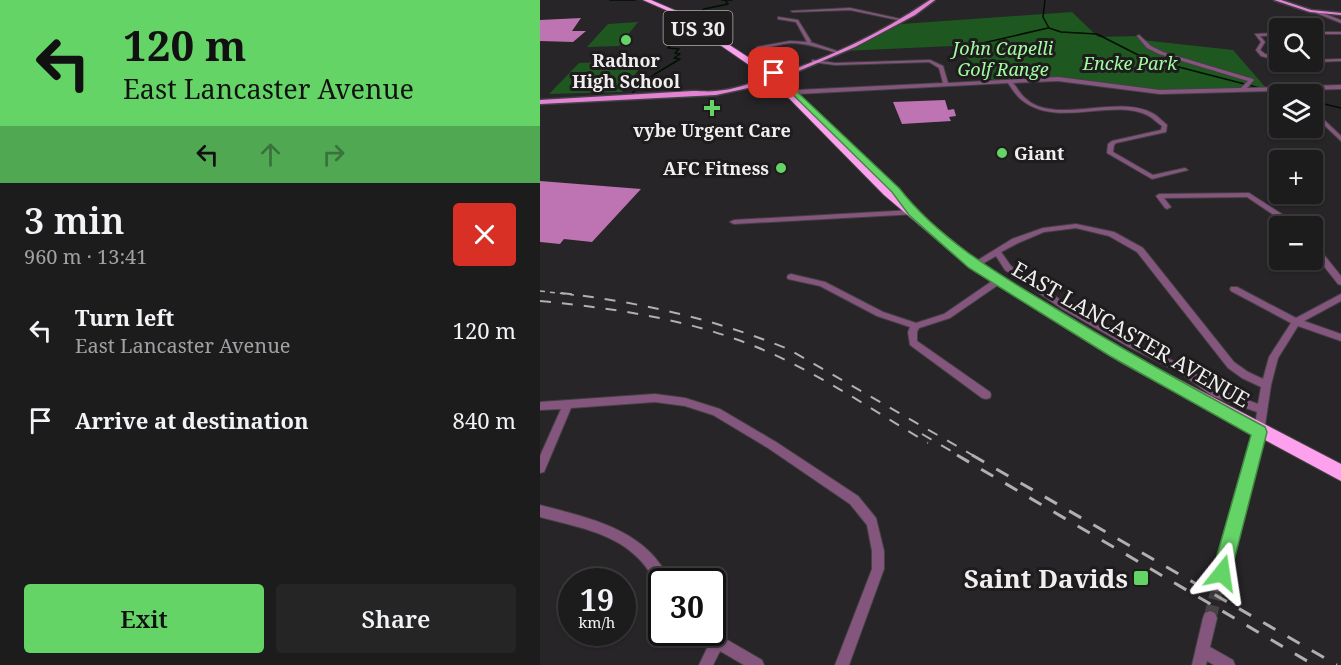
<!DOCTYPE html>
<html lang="en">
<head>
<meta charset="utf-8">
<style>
  body { margin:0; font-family:"Noto Serif",serif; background:#252526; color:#f1f3f6; height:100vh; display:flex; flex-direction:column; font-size:22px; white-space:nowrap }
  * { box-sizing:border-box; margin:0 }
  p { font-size:20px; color:#a0a1a4 }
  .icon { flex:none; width:33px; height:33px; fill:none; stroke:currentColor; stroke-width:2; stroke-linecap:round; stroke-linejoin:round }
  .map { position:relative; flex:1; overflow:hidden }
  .drawer { display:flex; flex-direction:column; background:#1d1c1d; width:540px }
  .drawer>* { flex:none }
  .hud { background:#65d467; color:#111; overflow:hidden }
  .buttons { position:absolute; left:729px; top:18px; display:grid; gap:12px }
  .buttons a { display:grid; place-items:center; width:54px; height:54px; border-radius:6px; background:#1d1c1d; box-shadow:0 2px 4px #0004,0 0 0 2px #3b3a3b; font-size:30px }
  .speed { position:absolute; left:18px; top:568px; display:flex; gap:12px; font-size:30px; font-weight:700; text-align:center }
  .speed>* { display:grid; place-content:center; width:78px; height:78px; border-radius:50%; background:#1d1c1d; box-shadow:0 2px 4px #0004,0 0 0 2px #3b3a3b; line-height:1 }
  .speed small { font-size:15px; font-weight:400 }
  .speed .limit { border:3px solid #111; border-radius:9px; background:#fff; color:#111 }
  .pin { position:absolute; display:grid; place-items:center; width:51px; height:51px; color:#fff; margin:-26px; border-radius:12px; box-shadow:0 3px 9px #0006 }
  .me { position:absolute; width:66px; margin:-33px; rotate:15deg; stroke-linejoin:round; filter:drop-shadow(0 0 4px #0008) }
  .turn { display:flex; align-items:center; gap:21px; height:126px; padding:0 24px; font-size:27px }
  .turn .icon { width:78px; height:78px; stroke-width:2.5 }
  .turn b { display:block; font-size:42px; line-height:51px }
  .lanes { display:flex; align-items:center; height:57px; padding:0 24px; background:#0003; justify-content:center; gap:30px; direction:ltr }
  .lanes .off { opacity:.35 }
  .round { display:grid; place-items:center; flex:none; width:63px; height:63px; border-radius:6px; background:#252526 }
  .overview { display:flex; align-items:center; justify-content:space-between; height:102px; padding:0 24px }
  h1 { font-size:36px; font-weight:600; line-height:45px }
  .button { display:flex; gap:12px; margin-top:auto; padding:12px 24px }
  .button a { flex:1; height:69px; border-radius:6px; background:#65d467; color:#111; font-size:24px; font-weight:600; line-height:69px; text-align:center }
  .button a+a { background:#252526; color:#f1f3f6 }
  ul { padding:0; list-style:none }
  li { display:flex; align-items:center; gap:18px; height:90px; padding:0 24px }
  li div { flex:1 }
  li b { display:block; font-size:22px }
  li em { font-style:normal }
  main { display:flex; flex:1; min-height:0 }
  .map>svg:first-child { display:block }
  .green { fill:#1f5721 }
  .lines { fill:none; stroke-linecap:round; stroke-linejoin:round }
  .stream { stroke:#001001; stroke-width:1.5 }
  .building { fill:#be74b2 }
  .minor-tunnel { stroke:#454345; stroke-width:13; stroke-dasharray:13 6; stroke-linecap:butt }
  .minor-casing { stroke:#434143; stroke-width:2 }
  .major-casing { stroke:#434143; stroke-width:3 }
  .highway-casing { stroke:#434143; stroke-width:2 }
  .minor { fill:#85567d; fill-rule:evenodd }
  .major { fill:#e483d5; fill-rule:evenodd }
  .highway { fill:#fda0ee; fill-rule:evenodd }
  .rail-far2 { stroke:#b1afb0; stroke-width:1.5; stroke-dasharray:5 5; stroke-linecap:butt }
  .rail-far1 { stroke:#b1afb0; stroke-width:2; stroke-dasharray:11 11; stroke-linecap:butt }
  .rail { stroke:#b1afb0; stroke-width:3; stroke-dasharray:14 14; stroke-linecap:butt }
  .route { fill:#65d467; stroke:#428a43; stroke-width:1.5 }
  .poi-dot { fill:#65d467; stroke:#1e1c1d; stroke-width:2 }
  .labels { text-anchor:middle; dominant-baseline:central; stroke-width:6; stroke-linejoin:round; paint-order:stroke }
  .far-park-label { font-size:18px; font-style:italic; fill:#a1fda0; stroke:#1e1c1d }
  .far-poi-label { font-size:18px; font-weight:bold; fill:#f0eeef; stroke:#1e1c1d }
  .shield { fill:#1e1c1d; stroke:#b1afb0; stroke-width:1.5 }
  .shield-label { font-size:20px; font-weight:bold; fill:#f0eeef }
  .street-label { font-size:21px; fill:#f0eeef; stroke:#1e1c1d }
  .near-poi-label { font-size:26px; font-weight:bold; fill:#f0eeef; stroke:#1e1c1d; text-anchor:end }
</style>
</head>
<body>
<main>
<section class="drawer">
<div class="hud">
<div class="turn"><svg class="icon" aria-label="left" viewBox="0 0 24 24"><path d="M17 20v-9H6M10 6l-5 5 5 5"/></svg><div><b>120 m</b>East Lancaster Avenue</div></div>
<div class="lanes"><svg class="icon" aria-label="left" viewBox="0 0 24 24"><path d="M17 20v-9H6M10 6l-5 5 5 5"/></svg><svg class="icon off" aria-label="ahead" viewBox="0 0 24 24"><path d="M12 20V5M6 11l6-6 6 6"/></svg><svg class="icon off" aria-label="right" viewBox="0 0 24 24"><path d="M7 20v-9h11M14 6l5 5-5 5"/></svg></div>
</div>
<div class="overview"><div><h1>3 min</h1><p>960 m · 13:41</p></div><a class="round" style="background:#d93025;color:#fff"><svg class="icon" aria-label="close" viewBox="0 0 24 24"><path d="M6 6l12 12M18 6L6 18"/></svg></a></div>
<ul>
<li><svg class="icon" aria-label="left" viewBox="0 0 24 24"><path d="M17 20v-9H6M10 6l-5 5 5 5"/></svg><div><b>Turn left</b><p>East Lancaster Avenue</p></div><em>120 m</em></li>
<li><svg class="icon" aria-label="arrive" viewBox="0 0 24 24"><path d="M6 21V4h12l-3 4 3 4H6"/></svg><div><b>Arrive at destination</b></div><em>840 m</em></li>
</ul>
<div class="button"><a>Exit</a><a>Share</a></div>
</section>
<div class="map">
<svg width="801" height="665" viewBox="0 0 801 665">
  <rect width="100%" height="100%" fill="#272527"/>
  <path class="green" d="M532,12l26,25 41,-1 3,4 91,10 34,39 -127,2 -60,-11 -22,-1 -63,3 -42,-36 -110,5 58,-27z
    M98,22l-19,24 -32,1 21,-23z
    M105,61l-23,31 -73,2 30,-31z"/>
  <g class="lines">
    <path class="stream" d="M70,0h25
      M182,0h10
      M505,0l-2,17 6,11 12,4 36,2 47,24 116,30
      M154,17l10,-8 24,-5 -2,-3
      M415,46h15l78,-18
      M725,90l24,4
      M91,94l24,-20 25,-15 -6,-1 6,-4 -5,-1 4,-4 -11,-1 4,-5 -4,-4 14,-16
      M772,101l29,7"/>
  </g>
  <path class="building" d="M41,18l-9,13h14l-13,11 -33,-1v-21z
    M405,100l3,10 6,-1 2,7 -7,1 2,4 -49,3 -9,-22z
    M0,181l101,8 -49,53 -28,-3 -4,5 -20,-2z"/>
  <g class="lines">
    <path class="minor-tunnel" d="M670,618l8,-32"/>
    <g class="minor-casing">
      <path id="minor" d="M310,8l55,12 -2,1 -53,-11 -57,2 -2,-1z
        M777,11l24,9v3l-25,-10z
        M238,17l20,3 13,21 -1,1 30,10 -2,1c-16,-4 -31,-10 -47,-10 -12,1 -23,5 -34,6v-2l33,-6 17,1 -11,-20 -18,-3z
        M772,32h29v2h-29z
        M740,33v2l-20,1 5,6 -5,8 5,4 15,4v3l-19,-5 -5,-6 5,-8 -6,-8z
        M599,35l12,11 12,6 90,27 1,1 -7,8 94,-3v4l-181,5 -102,-13 -45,2c4,4 7,11 12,15 29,28 92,-4 127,15 6,3 10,8 15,12l-1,7 -50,11 -2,2 -1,7 40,23 32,-7 3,2 -36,9 -45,-26 1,-9 4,-3 49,-11 1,-4c-5,-3 -10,-9 -15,-11 -35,-17 -89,13 -124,-14 -6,-4 -11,-12 -15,-18l-211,11 -3,-2 3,-2 146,-7 -4,-15 -10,-6 -94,3 -23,-3v-2h2l21,3 95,-3 13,6 5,17 110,-6 102,13 81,-2 7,-7 -89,-27 -12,-6 -10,-12z
        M801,59v2l-29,1h-2h2v-2z
        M782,118l19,18v5l-21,-20 -1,-1z
        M709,193l48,31v2h-7l-43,-29 -83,1 7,9 -4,2 -2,-1 -9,-12 3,-2z
        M373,210h3v4l-182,10 -4,-2 4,-2z
        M536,224l38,8 29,16 91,114 14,10 15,7 6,-22 22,-34 -60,-32 -1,-2 1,-2h6l59,31 45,-24v7l-37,20 37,13v7l-43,-15 -20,32 -7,27 -7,47 -40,154 -1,5 -5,1 -5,-1 -1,-5 42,-154 3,-20 -45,-16 -32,-23 -53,-27 -65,-37 -57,-39 -9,-14 -19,11h-6l-1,-2 42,-26 31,-11zM536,228l33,8 28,16 91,116 14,10 19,9 -3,17 -38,-14 -34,-23 -53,-25 -65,-37 -57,-39 -10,-14 17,-9 26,-11z
        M772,238l12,7 -4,5 21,26v9l-3,-1 -26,-33 3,-5 -3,-2z
        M251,274l34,8 58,30 33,11 28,-9 51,-35h6l1,2 -1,2 -51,35 -31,10 -2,4v9l73,51 1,3 -1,3 -4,1 -4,-1 -72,-53 -2,-13 2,-5 -33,-11 -57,-30 -32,-7 -1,-2 1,-2z
        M115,394l30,4 35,11 56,33 82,54 18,22 8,33v18l-35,96h-14l37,-96v-18l-5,-26 -17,-21 -82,-56 -55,-33 -28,-9 -30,-4 -84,6 -27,64 -4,1v-17l21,-47 -21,1v-8z
        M0,505c49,13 109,25 130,77h-8v5h-3c-7,-11 -13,-22 -23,-31 -25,-24 -63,-30 -96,-39z
        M670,611l5,2 2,5 -7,29 23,13 2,5h-21l-7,-4 -1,4h-14l11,-47 2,-5z
        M172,631l50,29 2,5h-20l-24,-14 -7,14h-14l10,-21 -11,-6 -2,-5h16z"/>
    </g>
    <g class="major-casing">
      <path id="major" d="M390,0h5l-20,15 -60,32 -73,31 -34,10 -32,7 -176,9v-4l153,-9c8,0 15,1 23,0 17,-1 33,-7 49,-12 58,-18 115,-45 165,-79z
        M734,0h7l30,10 30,3v2l-31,-3z"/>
    </g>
    <g class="highway-casing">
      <path id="highway" d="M103,0h8l28,12 98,64 115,115 86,71 154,93 209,109v17l-219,-118 -152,-95 -86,-73 -113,-115 -96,-66z"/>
    </g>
    <use href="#minor" class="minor"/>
    <use href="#major" class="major"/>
    <use href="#highway" class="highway"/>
    <path class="rail-far2" d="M0,291l34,4"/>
    <path class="rail-far1" d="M21,293c78,9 154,26 227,56l186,107
      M0,301c71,7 142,17 209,43 64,25 120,64 179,99
      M382,434l38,22"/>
    <path class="rail" d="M417,455l357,210
      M432,455l365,210"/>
  </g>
  <path class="route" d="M234,70l125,118c40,51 96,84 151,117 70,43 142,83 215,122l2,5 -38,148 -7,2 -7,-2 -3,-7 39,-138 -141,-79 -141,-88 -60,-53 -17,-23 -120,-118z"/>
  <g class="poi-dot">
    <circle cx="86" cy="40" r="6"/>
    <path d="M169 99h6v6h6v6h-6v6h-6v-6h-6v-6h6z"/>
    <circle cx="462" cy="153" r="6"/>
    <circle cx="241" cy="168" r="6"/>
    <rect x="593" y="570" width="16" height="16" rx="3"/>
  </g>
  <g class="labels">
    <g class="far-park-label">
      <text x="463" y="48">John Capelli<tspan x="463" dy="21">Golf Range</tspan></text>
      <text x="590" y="63">Encke Park</text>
    </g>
    <g class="far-poi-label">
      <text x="86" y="60">Radnor<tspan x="86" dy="21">High School</tspan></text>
      <text x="172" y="130">vybe Urgent Care</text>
      <text x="474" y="153" text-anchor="start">Giant</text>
      <text x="229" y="168" text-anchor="end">AFC Fitness</text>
    </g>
    <rect class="shield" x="123.5" y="11" width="69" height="34" rx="4.5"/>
    <g class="shield-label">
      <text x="158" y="28">US 30</text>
    </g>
    <g class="street-label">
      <text transform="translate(591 334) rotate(30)">EAST LANCASTER AVENUE</text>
    </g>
    <g class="near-poi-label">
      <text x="588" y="578">Saint Davids</text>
    </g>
  </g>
</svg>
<div class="buttons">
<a><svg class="icon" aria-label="search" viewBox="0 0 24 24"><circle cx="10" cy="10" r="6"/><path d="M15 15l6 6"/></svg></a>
<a><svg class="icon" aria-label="layers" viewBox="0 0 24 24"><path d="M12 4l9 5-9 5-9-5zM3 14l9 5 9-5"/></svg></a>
<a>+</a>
<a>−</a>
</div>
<div class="speed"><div>19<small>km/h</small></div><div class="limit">30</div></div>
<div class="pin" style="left:234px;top:73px;background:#d93025"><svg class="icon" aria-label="arrive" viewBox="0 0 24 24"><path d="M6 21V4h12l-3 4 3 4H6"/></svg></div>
<svg class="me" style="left:682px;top:573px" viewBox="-20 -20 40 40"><path d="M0-17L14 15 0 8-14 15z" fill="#65d467" stroke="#fff" stroke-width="4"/></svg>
</div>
</main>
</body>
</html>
